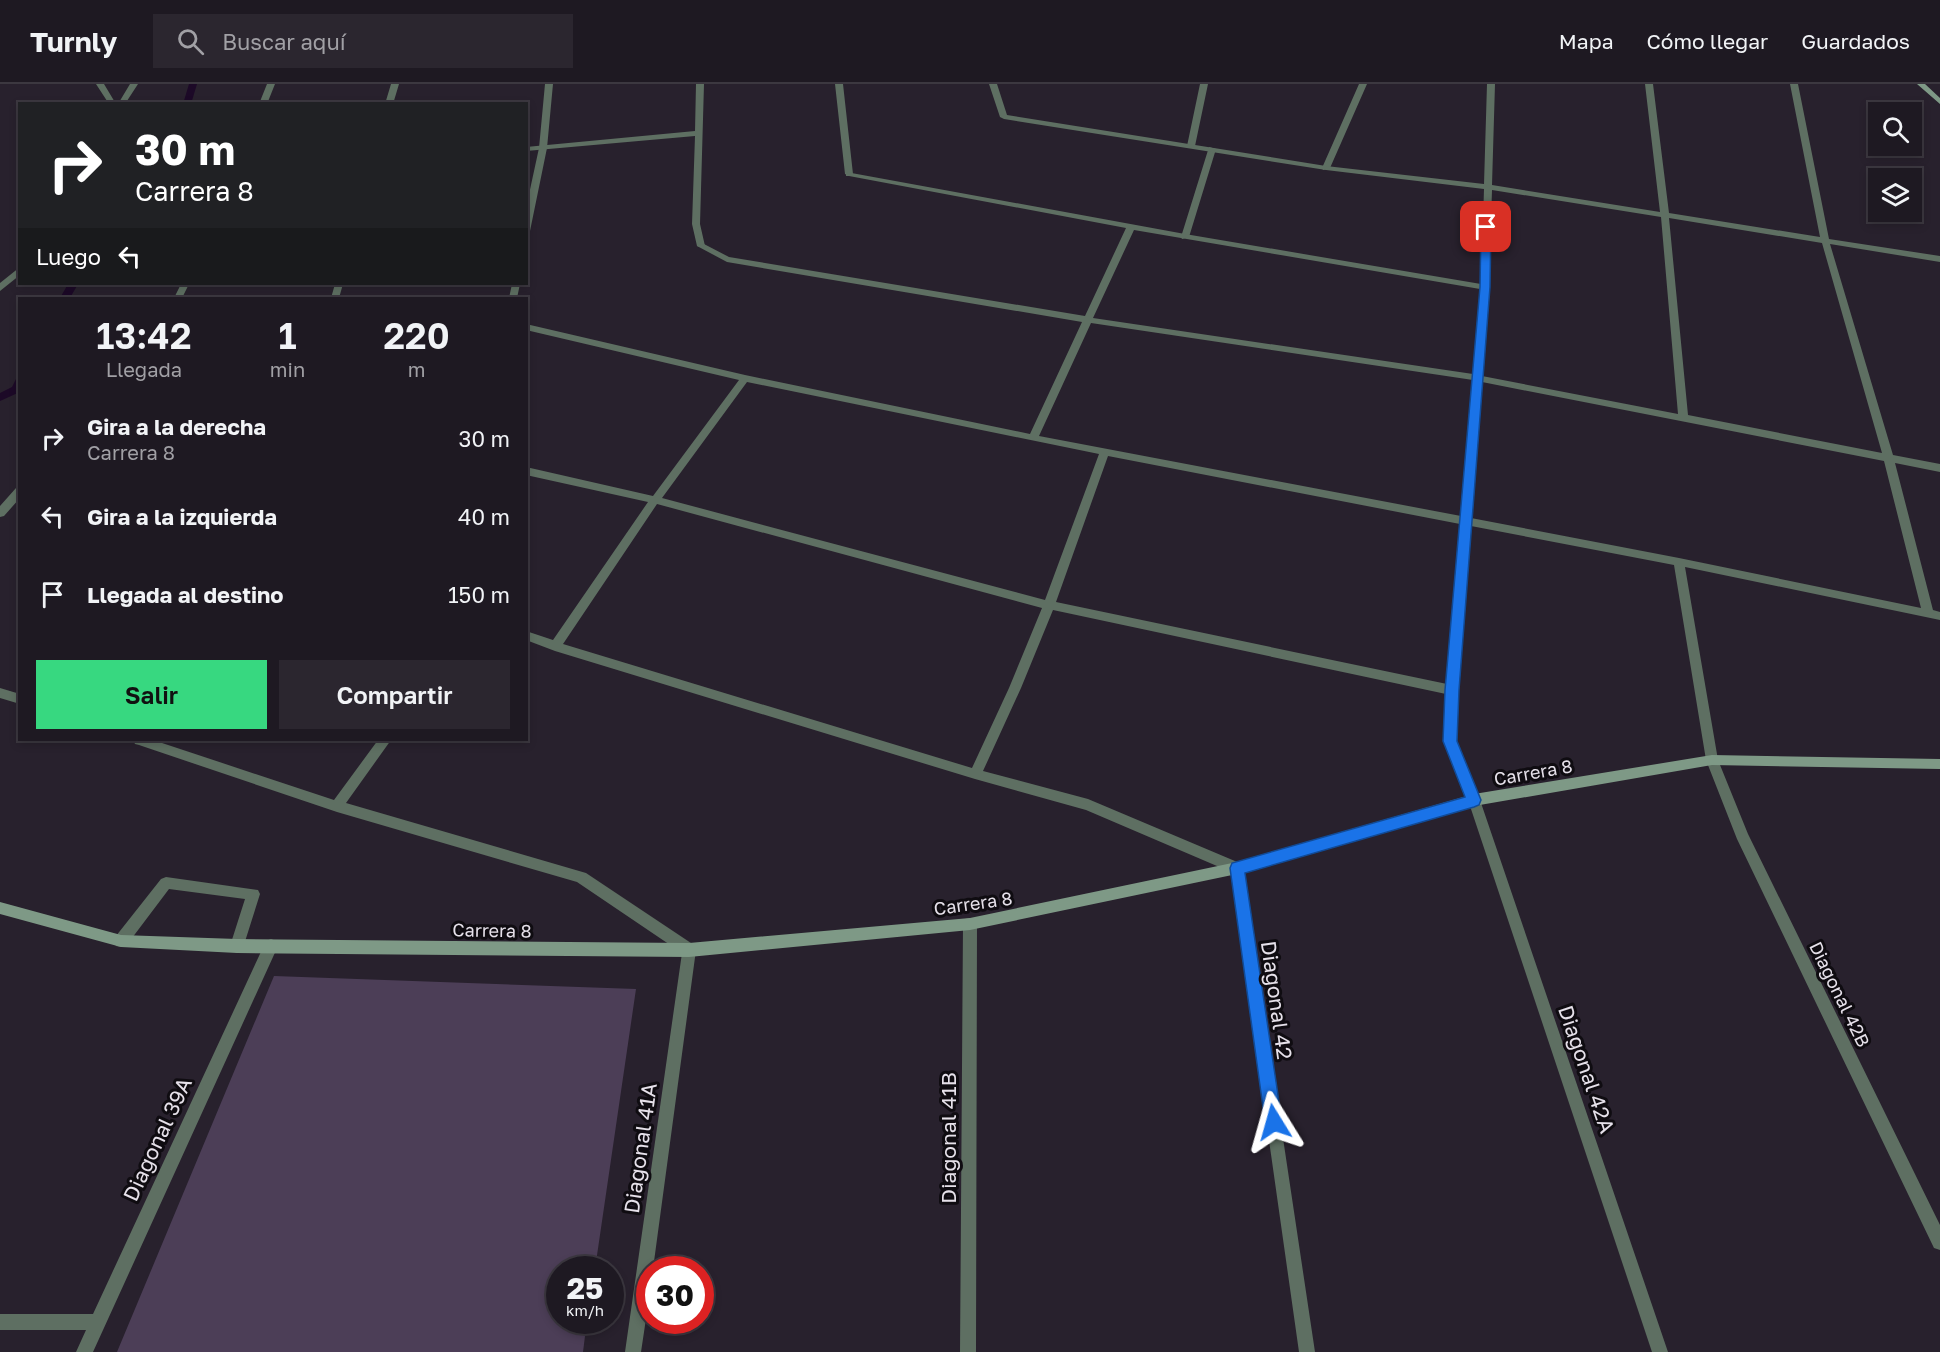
<!DOCTYPE html>
<html lang="es">
<head>
<meta charset="utf-8">
<style>
  body { margin:0; font-family:"Golos Text",sans-serif; background:#2b262f; color:#f1f3f6; height:100vh; display:flex; flex-direction:column; font-size:22px; white-space:nowrap }
  * { box-sizing:border-box; margin:0 }
  p { font-size:20px; color:#a1a0a5 }
  .icon { flex:none; width:33px; height:33px; fill:none; stroke:currentColor; stroke-width:2; stroke-linecap:round; stroke-linejoin:round }
  .map { position:relative; flex:1; overflow:hidden }
  .panel { position:absolute; left:18px; top:213px; width:510px; height:444px; display:flex; flex-direction:column; background:#1e1922; border-radius:0px; box-shadow:0 3px 9px #0003,0 0 0 2px #3c3840 }
  .panel>* { flex:none }
  .hud { position:absolute; left:18px; top:18px; width:510px; height:183px; border-radius:0px; box-shadow:0 3px 9px #0003,0 0 0 2px #3c3840; background:#202124; color:#fff; overflow:hidden }
  .controls { position:absolute; left:1868px; top:18px; display:grid; gap:12px }
  .controls a { display:grid; place-items:center; width:54px; height:54px; border-radius:0px; background:#1e1922; box-shadow:0 3px 9px #0003,0 0 0 2px #3c3840; font-size:30px }
  .speed { position:absolute; left:546px; top:1172px; display:flex; gap:12px; font-size:30px; font-weight:700; text-align:center }
  .speed>* { display:grid; place-content:center; width:78px; height:78px; border-radius:50%; background:#1e1922; box-shadow:0 3px 9px #0003,0 0 0 2px #3c3840; line-height:1 }
  .speed small { font-size:15px; font-weight:400 }
  .speed .limit { border:9px solid #d22; background:#fff; color:#111 }
  .pin { position:absolute; display:grid; place-items:center; width:51px; height:51px; color:#fff; margin:-26px; border-radius:12px; box-shadow:0 3px 9px #0006 }
  .me { position:absolute; width:66px; margin:-33px; rotate:352deg; stroke-linejoin:round; filter:drop-shadow(0 0 4px #0008) }
  .turn { display:flex; align-items:center; gap:21px; height:126px; padding:0 18px; font-size:27px }
  .turn .icon { width:78px; height:78px; stroke-width:2.5 }
  .turn b { display:block; font-size:42px; line-height:51px }
  .then { display:flex; align-items:center; height:57px; padding:0 18px; background:#0003; gap:12px; font-size:22px }
  .eta { display:flex; justify-content:space-evenly; align-items:center; height:102px; text-align:center }
  .eta b { font-size:36px; font-weight:600; line-height:42px }
  .button { display:flex; gap:12px; margin-top:auto; padding:12px 18px }
  .button a { flex:1; height:69px; border-radius:0px; background:#37d880; color:#111; font-size:24px; font-weight:600; line-height:69px; text-align:center }
  .button a+a { background:#2b262f; color:#f1f3f6 }
  ul { padding:0; list-style:none }
  li { display:flex; align-items:center; gap:18px; height:78px; padding:0 18px }
  li div { flex:1 }
  li b { display:block; font-size:22px }
  li em { font-style:normal }
  header { display:flex; align-items:center; gap:36px; box-sizing:border-box; height:84px; padding:0 30px; background:#1e1922; border-bottom:2px solid #3c3840 }
  header strong { font-size:28px }
  nav { display:flex; gap:33px; margin-inline-start:auto; font-size:21px }
  .search { width:420px; height:54px; background:#2b262f; display:flex; align-items:center; gap:15px; box-sizing:border-box; padding:0 21px; border-radius:0px; color:#a1a0a5; font-size:22px }
  .map>svg:first-child { display:block }
  .green { fill:#4c3e57 }
  .lines { fill:none; stroke-linecap:round; stroke-linejoin:round }
  .stream { fill:#1c0927; fill-rule:evenodd }
  .lane { fill:#5e6f62; fill-rule:evenodd }
  .street { fill:#5e6f62; fill-rule:evenodd }
  .secondary { fill:#7e9986; fill-rule:evenodd }
  .route { fill:#1a73e8; stroke:#114b97; stroke-width:1.5 }
  .labels { text-anchor:middle; dominant-baseline:central; stroke-width:6; stroke-linejoin:round; paint-order:stroke }
  .street-label { font-size:18px; fill:#e6e1ea; stroke:#0f0c11 }
  .near-street-label { font-size:21px; fill:#e6e1ea; stroke:#0f0c11 }
</style>
</head>
<body>
<header>
<strong>Turnly</strong>
<div class="search"><svg class="icon" aria-label="search" viewBox="0 0 24 24"><circle cx="10" cy="10" r="6"/><path d="M15 15l6 6"/></svg>Buscar aquí</div>
<nav><a>Mapa</a><a>Cómo llegar</a><a>Guardados</a></nav>
</header>
<div class="map">
<svg width="1940" height="1268" viewBox="0 0 1940 1268">
  <rect width="100%" height="100%" fill="#28212d"/>
  <path class="green" d="M274,892l362,13 -41,280h-35v51h27l-4,32h-466z"/>
  <g class="lines">
    <path class="stream" d="M189,0h8l-6,20h-8z
      M68,200h10l-8,14h-10z
      M16,295h4v13l-20,9v-8l12,-6z"/>
    <path class="lane" d="M391,0h8l-6,20h-8z
      M696,0h8l-4,140 5,22 -1,2 -7,-2 -5,-22 3,-88 -169,15v-4l169,-16z
      M835,0h8l10,90 -4,2 -4,-2z
      M1200,0h8l-13,62 -4,2 -4,-2z
      M1359,0h8l-37,84 -7,2 -1,-2z
      M1209,63l7,2 -27,88 -7,2 -1,-2z
      M335,200h8l-4,14h-8z
      M166,793l92,13 2,4 -18,57 -5,2 -5,-2 -2,-5 15,-47 -76,-10 -43,57 -5,1 -5,-1 -2,-5 2,-5 45,-57z"/>
    <path class="street" d="M96,0h8l12,20h-7z
      M130,0h8l-13,20h-7z
      M267,0h8l-8,20h-8z
      M545,0h8l-6,64 -17,83 -4,2v-25l13,-60z
      M989,0h8l10,31 319,51 158,18 3,-100h8l-3,101 168,27 -15,-128h8l16,129 151,24 -30,-153h8l31,155 111,17v6l-110,-18 63,211 47,9v8l-45,-9 38,147 7,2v8l-255,-53 33,193 30,74 192,391v25l-6,-2 -197,-409 -31,-79 -32,-195 -203,-39 -13,164 -2,51 24,59 188,552h-16l-184,-552 -24,-59 2,-47 -393,-84 -32,78 -38,83 105,28 154,65 73,488h-16l-68,-480 -145,-62 -111,-31 -420,-128 -29,-11v-9l27,9 95,-138 -122,-27v-8l127,29 86,-116 -213,-50v-6l219,51 285,59 52,-112 -355,-60 -30,-16 7,-2 25,13 356,59 41,-88 -277,-52h-3v-4l339,62 296,50 3,-95 -158,-19 -322,-51 -4,-2zM1492,106l169,27 17,197 -196,-38 7,-89zM1669,134l153,25 60,210 -194,-38zM1134,146l346,59 -7,85 -380,-56zM1091,239l382,57 -12,136 -422,-80zM747,298l352,72 -54,146 -383,-102zM1482,298l402,79 37,147 -242,-50 -208,-40zM1108,372l352,68 -13,160 -391,-82zM657,420l385,104 -33,80 -37,80 -409,-124z
      M20,183v8l-20,16v-8z
      M181,200h8l-7,14h-8z
      M512,200h8l-3,14h-8z
      M20,403v11l-16,18 -4,1v-11l16,-18z
      M0,604l20,6v10l-20,-6z
      M133,656h20l181,60 44,-60h13l-45,63 240,70 108,72 2,5 -43,319h-3v23l-9,60h-16l57,-399 -105,-71 -240,-70 -198,-67 -4,-1z
      M970,834l5,1 2,5 -1,428h-16l3,-428 2,-5z
      M271,855l5,2 2,5 -185,406h-17l10,-22h-86v-16h93l173,-373z"/>
    <path class="secondary" d="M1917,0h8l15,14v6z
      M1712,671l228,4v10l-228,-4 -238,41 -237,68 -267,56 -281,27 -452,-4 -116,-6 -121,-33v-12l121,33 116,4 452,4 281,-25 267,-56 237,-68z"/>
  </g>
  <path class="route" d="M1486,140l5,3 -1,60 -31,403 -2,51 24,59 -2,5 -5,2 -229,66 37,249 -2,6 -6,2 -6,-2 -3,-6 -35,-254 2,-5 233,-66 -22,-56 2,-51 35,-403 1,-60z"/>
  <g class="labels">
    <g class="street-label">
      <text transform="translate(1533 688) rotate(-10)">Carrera 8</text>
      <text transform="translate(973 819) rotate(-8)">Carrera 8</text>
      <text transform="translate(492 846) rotate(1)">Carrera 8</text>
      <text transform="translate(1840 910) rotate(64)">Diagonal 42B</text>
    </g>
    <g class="near-street-label">
      <text transform="translate(1277 916) rotate(82)">Diagonal 42</text>
      <text transform="translate(1587 985) rotate(71)">Diagonal 42A</text>
      <text transform="translate(948 1054) rotate(-90)">Diagonal 41B</text>
      <text transform="translate(157 1055) rotate(-65)">Diagonal 39A</text>
      <text transform="translate(640 1064) rotate(-82)">Diagonal 41A</text>
    </g>
  </g>
</svg>
<div class="controls">
<a><svg class="icon" aria-label="search" viewBox="0 0 24 24"><circle cx="10" cy="10" r="6"/><path d="M15 15l6 6"/></svg></a>
<a><svg class="icon" aria-label="layers" viewBox="0 0 24 24"><path d="M12 4l9 5-9 5-9-5zM3 14l9 5 9-5"/></svg></a>
</div>
<div class="speed"><div>25<small>km/h</small></div><div class="limit">30</div></div>
<div class="pin" style="left:1486px;top:143px;background:#d93025"><svg class="icon" aria-label="arrive" viewBox="0 0 24 24"><path d="M6 21V4h12l-3 4 3 4H6"/></svg></div>
<svg class="me" style="left:1274px;top:1038px" viewBox="-20 -20 40 40"><path d="M0-17L14 15 0 8-14 15z" fill="#1a73e8" stroke="#fff" stroke-width="4"/></svg>
<div class="hud">
<div class="turn"><svg class="icon" aria-label="right" viewBox="0 0 24 24"><path d="M7 20v-9h11M14 6l5 5-5 5"/></svg><div><b>30 m</b>Carrera 8</div></div>
<div class="then">Luego<svg class="icon" aria-label="left" viewBox="0 0 24 24"><path d="M17 20v-9H6M10 6l-5 5 5 5"/></svg></div>
</div>
<section class="panel">
<div class="eta">
<div><b>13:42</b><p>Llegada</p></div>
<div><b>1</b><p>min</p></div>
<div><b>220</b><p>m</p></div>
</div>
<ul>
<li><svg class="icon" aria-label="right" viewBox="0 0 24 24"><path d="M7 20v-9h11M14 6l5 5-5 5"/></svg><div><b>Gira a la derecha</b><p>Carrera 8</p></div><em>30 m</em></li>
<li><svg class="icon" aria-label="left" viewBox="0 0 24 24"><path d="M17 20v-9H6M10 6l-5 5 5 5"/></svg><div><b>Gira a la izquierda</b></div><em>40 m</em></li>
<li><svg class="icon" aria-label="arrive" viewBox="0 0 24 24"><path d="M6 21V4h12l-3 4 3 4H6"/></svg><div><b>Llegada al destino</b></div><em>150 m</em></li>
</ul>
<div class="button"><a>Salir</a><a>Compartir</a></div>
</section>
</div>
</body>
</html>
